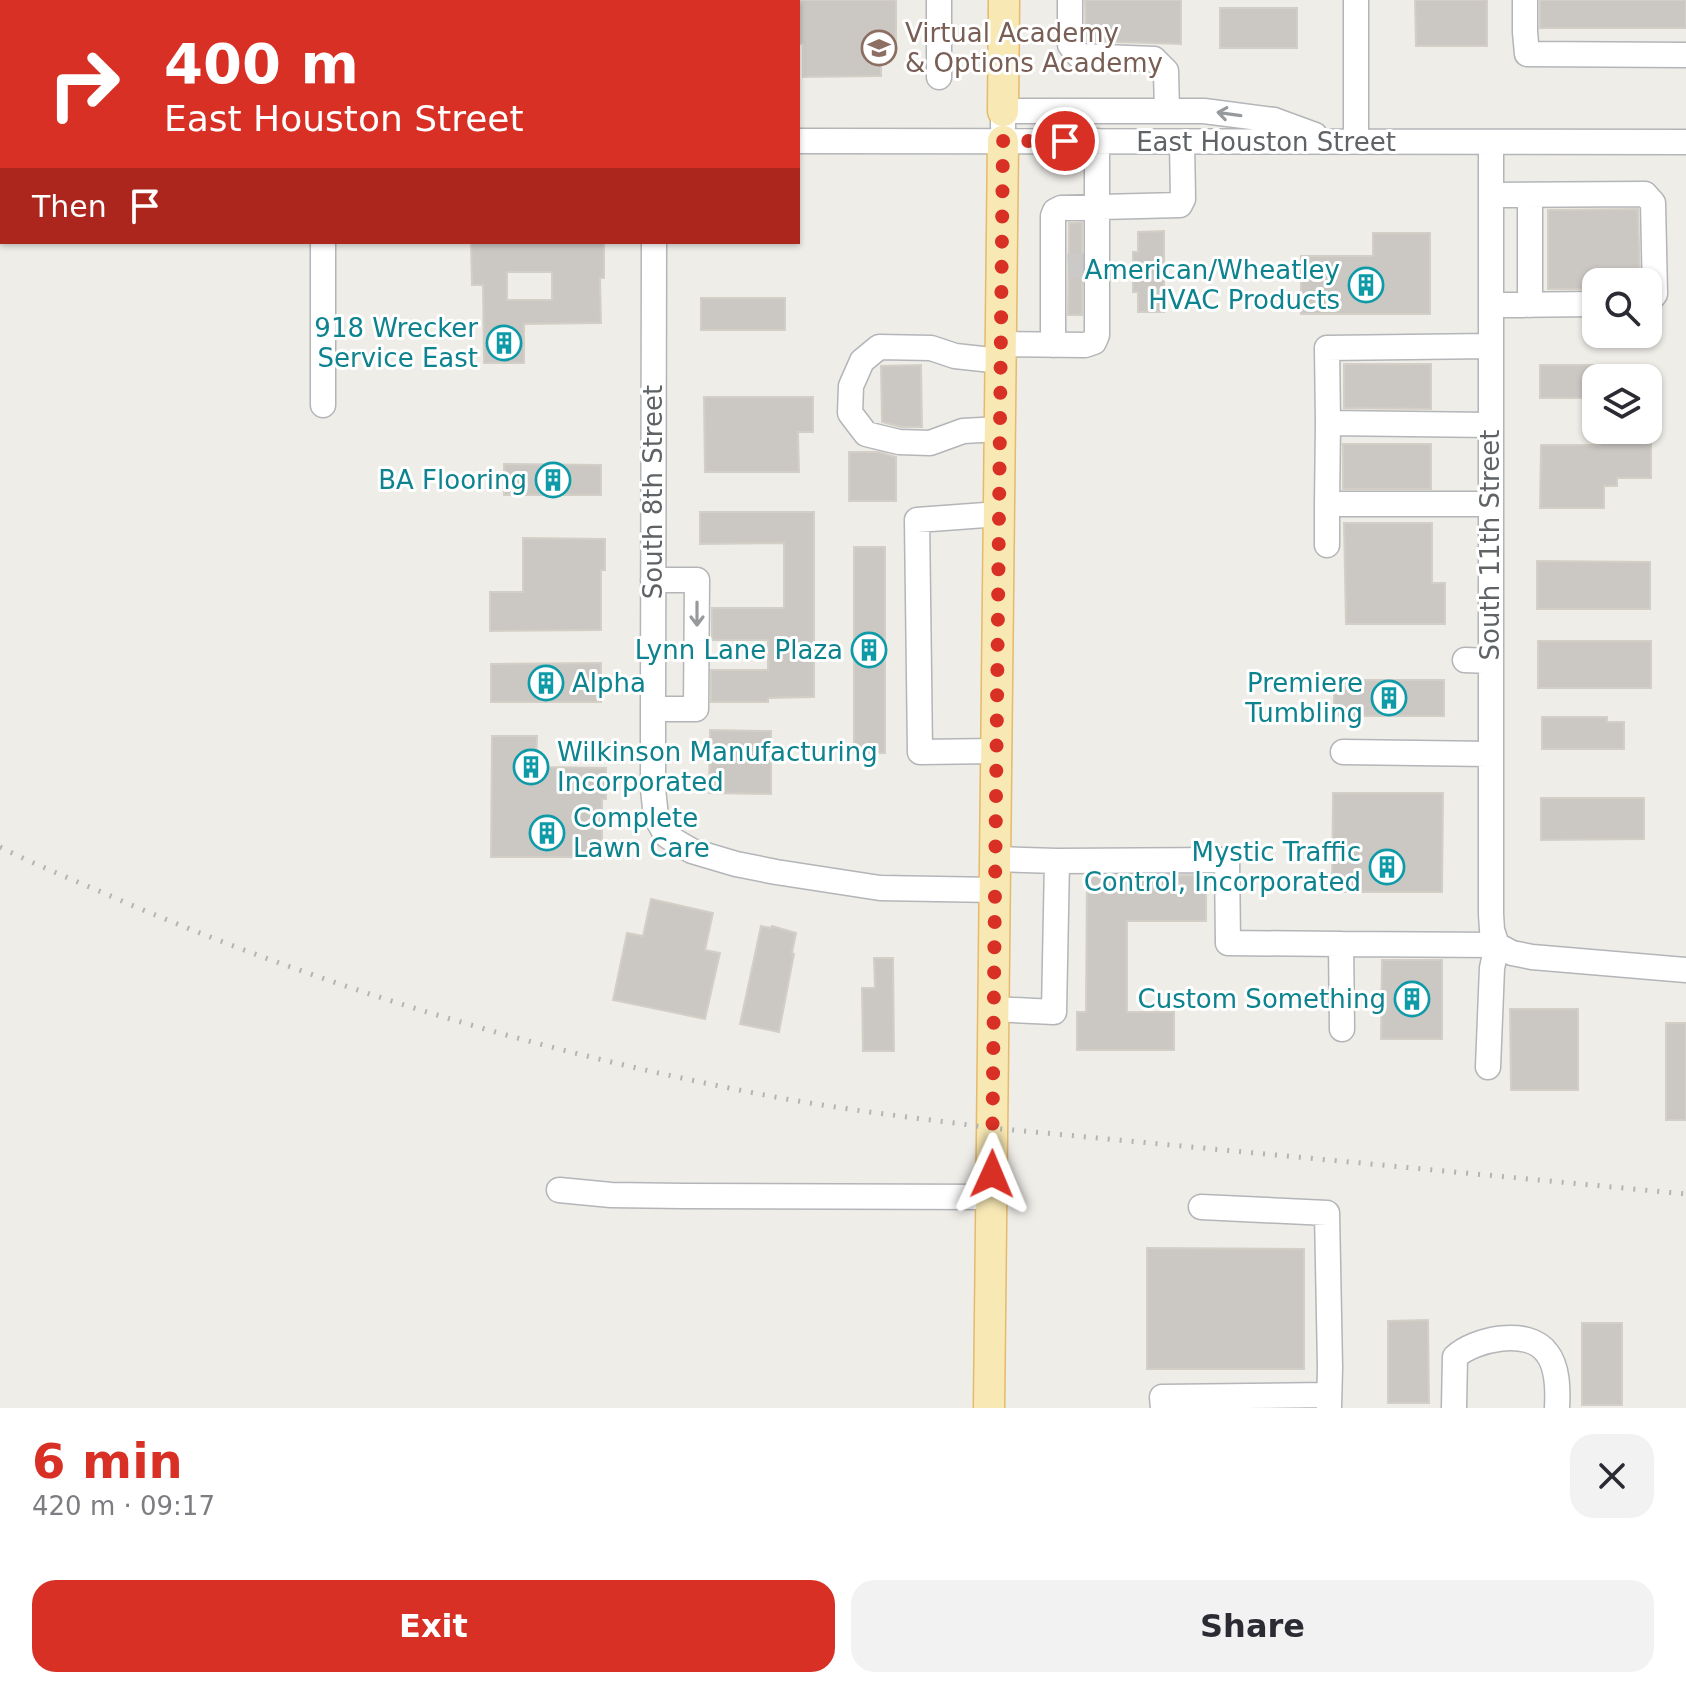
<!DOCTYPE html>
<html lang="en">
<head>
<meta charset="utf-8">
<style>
  body { margin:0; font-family:"DejaVu Sans",sans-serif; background:#f2f2f3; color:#2b2b33; height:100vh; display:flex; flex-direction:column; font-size:30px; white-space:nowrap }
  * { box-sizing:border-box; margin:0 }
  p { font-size:26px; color:#7c7c81 }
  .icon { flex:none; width:44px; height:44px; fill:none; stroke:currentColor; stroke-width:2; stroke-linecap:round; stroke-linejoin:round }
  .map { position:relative; height:1408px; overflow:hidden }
  .panel { display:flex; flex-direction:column; background:#fff; flex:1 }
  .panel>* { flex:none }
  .guide { position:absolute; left:0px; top:0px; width:800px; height:244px; box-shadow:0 2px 6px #0004; background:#d93025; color:#fff; overflow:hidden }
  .controls { position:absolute; left:1582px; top:268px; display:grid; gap:16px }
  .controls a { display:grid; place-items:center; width:80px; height:80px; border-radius:16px; background:#fff; box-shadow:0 2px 6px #0004; font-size:40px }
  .pin { position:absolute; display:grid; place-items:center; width:68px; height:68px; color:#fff; margin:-34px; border:4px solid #fff; border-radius:50%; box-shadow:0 2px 8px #0007 }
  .me { position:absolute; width:88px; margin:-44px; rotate:1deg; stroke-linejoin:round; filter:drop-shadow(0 0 6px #0008) }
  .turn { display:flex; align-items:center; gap:28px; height:168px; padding:0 32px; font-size:36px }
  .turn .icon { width:104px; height:104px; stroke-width:2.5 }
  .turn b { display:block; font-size:56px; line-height:68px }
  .then { display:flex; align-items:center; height:76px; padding:0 32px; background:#0003; gap:16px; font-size:30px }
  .round { display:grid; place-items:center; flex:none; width:84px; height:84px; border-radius:24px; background:#f2f2f3 }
  .headline { display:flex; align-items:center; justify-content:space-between; height:136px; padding:0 32px }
  h1 { font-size:48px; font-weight:600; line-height:60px; color:#d93025 }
  .action { display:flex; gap:16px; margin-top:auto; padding:16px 32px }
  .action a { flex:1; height:92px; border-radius:24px; background:#d93025; color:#fff; font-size:32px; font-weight:600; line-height:92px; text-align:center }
  .action a+a { background:#f2f2f3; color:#2b2b33 }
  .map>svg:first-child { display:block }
  .building { fill:#cbc8c4; stroke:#d4cfc6; stroke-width:2; fill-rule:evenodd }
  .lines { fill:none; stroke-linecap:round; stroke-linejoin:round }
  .minor-tunnel { stroke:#cbcac8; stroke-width:24; stroke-dasharray:24 12; stroke-linecap:butt }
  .minor-casing { stroke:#b3b5b8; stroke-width:27 }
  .major-casing { stroke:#e5ba6b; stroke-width:33 }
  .path { stroke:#a0c5a8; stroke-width:3; stroke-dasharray:8 4; stroke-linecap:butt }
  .minor { stroke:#fff; stroke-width:24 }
  .major { stroke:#f8e8b4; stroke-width:30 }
  .rail { stroke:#b3b4b4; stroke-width:5; stroke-dasharray:2 10; stroke-linecap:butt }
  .oneway { stroke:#979a9c }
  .route { stroke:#d93025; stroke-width:14; stroke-dasharray:0 25.2 }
  .labels { text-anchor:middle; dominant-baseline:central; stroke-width:6; stroke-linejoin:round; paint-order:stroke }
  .education-label { font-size:26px; fill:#785e54; stroke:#fff; text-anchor:start }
  .street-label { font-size:26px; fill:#5f6366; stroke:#fff }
  .culture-label { font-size:26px; fill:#0d838f; stroke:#fff; text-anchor:end }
</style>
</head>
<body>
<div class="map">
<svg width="1686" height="1408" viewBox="0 0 1686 1408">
  <rect width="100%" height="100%" fill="#efede8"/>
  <path class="building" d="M798,0h98v42h-15v34l-78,1v-33h-5z
    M1085,0h96v44l-95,-3z
    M1415,0h72v46h-71z
    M1540,0h146v28h-146z
    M1220,8h77v40h-77z
    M1638,209l2,73h-44v7h-48v-79z
    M1082,222v93h-14l1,-92z
    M1164,231v81h-26v-20h-5v-40h5v-20z
    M1373,233h57v81h-129v-58h72z
    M471,242h133v36h-4l1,45 -77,1v39h-40l-1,-78h-11zM507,272h45v28h-45z
    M701,298h84v32h-84z
    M1344,364h87v45l-87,-1z
    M921,365l1,62h-21l-19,-5 -1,-56z
    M1540,365h80v13h-24v20h-56z
    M704,397h109v35h-15l1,40h-94z
    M1600,430h51v48h-34v8h-13v22h-64l1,-63h59z
    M1343,444h88v45h-88z
    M849,452h30l17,5v44h-47z
    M504,464l97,1v30h-97z
    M700,512h114v185l-46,1v4h-57v-32h57v-30h-56v-32h72v-65l-84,1z
    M1344,523h88v60h13v41h-99z
    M523,538l82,1v31h-4v60l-111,1v-39h33z
    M854,547h31v206h-31z
    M1537,561l113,1v47h-113z
    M1538,641h113v47h-113z
    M601,663v39h-110v-38z
    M1334,680h110v36h-110z
    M1542,717h65v5h17v27h-82z
    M710,730l61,1v63l-62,-1z
    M492,736h45l-1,31 70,1v31h-4v58h-111z
    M1333,793h110l-1,99h-110z
    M1541,798h103v41l-103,1z
    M1206,875v46h-79v91h47v38h-97v-38h9l1,-136z
    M651,899l62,14 -8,37 15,3 -15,66 -92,-19 14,-67 16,3z
    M761,926l10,2 1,-2 24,7 -4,20 2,1 -15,78 -39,-8z
    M874,958h19l1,93h-31l-1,-63h13z
    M1382,960h60v79h-61z
    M1510,1009h68v81h-67z
    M1666,1023h20v97h-20z
    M1147,1248l157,1v120h-157z
    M1428,1320l1,83h-41v-82z
    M1582,1323h40v82h-40z"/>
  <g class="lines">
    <path class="minor-tunnel" d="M1068,266l18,-1"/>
    <g class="minor-casing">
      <path id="minor" d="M601,0l1,2
        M1070,0v45l9,11 75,3 12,12 1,40
        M1525,0v32l2,22 159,1
        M56,2v-2
        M349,2v-2
        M623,2v-2
        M939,77v-77
        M1003,127v-16h201l70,9 41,15
        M798,141l888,1
        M1356,141v-141
        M0,143h2
        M1491,195l154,-1 8,9 2,91 -7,8
        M1530,195v110
        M654,242l-1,467v80l3,28 10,18 12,8 14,8 44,13 40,8 104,16 115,2
        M1491,305l105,-1
        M1001,344l84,1 9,-3 3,-7v-194
        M1053,345v-129l2,-5 6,-3 119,-3 3,-6 -1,-57
        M1491,346l-164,2 1,75 163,2
        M323,405v-163
        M1000,429l-37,2 -33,12 -31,-1 -33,-8 -16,-21 1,-27 11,-25 17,-14 52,1 24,8 46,5
        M1327,504l1,-81
        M1327,545v-41h163
        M1465,660l25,1
        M653,709h43l1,-129h-44
        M996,751l-76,1 -3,-232 82,-6
        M1343,752l147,2
        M1057,861l170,-1 1,83 113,1
        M993,1009l61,3 3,-151 -62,-2
        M1342,1029l-1,-85 156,1 15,8 20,4 154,13
        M1488,1067l4,-99 5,-23 -5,-15 -1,-16v-771
        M559,1190l52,5 72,1 308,1
        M1201,1207l126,6 3,154 -1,41
        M1163,1408l-1,-11 166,-2
        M1454,1408l1,-51c19,-18 74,-30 92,-4 11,14 11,37 10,55"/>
    </g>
    <g class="major-casing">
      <path id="major" d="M1003,111l1,-111
        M989,1408l14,-1267"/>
    </g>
    <path class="path" d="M742,0v2
      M798,47h2"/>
    <use href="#minor" class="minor"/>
    <use href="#major" class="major"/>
    <path class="rail" d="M0,847c40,20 81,36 122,54 208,89 426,153 648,195 74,14 148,22 222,32l694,66"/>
  </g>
  <defs><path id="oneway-shaft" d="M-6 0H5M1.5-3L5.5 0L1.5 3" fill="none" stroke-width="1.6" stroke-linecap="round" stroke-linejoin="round" transform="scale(2)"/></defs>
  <g class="oneway">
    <use href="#oneway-shaft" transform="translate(1229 114) rotate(-172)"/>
    <use href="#oneway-shaft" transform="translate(697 614) rotate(90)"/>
  </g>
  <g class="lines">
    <path class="route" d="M992,1174l11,-1033h62"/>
  </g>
  <defs>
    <g id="school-ring" transform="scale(1.8)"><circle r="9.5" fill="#fff" stroke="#8d6e63" stroke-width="1.5"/><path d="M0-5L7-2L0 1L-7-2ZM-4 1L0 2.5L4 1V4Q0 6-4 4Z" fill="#8d6e63"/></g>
    <g id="building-ring" transform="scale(1.8)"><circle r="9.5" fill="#fff" stroke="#0f9aa8" stroke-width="1.5"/><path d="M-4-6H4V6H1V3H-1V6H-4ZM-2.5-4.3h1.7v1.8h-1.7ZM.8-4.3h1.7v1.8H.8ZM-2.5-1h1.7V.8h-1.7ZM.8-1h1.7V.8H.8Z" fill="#0f9aa8"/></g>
  </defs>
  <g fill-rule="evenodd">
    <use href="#school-ring" x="879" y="48"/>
    <use href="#building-ring" x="1366" y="285"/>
    <use href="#building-ring" x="504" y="343"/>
    <use href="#building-ring" x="553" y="480"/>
    <use href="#building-ring" x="869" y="650"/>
    <use href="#building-ring" x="546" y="683"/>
    <use href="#building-ring" x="1389" y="698"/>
    <use href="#building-ring" x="531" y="767"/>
    <use href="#building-ring" x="547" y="833"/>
    <use href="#building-ring" x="1387" y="867"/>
    <use href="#building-ring" x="1412" y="999"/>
  </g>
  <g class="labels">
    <g class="education-label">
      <text x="905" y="33">Virtual Academy<tspan x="905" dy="30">&amp; Options Academy</tspan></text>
    </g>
    <g class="street-label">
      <text x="1266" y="142">East Houston Street</text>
      <text transform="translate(653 492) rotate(-90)">South 8th Street</text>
      <text transform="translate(1490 545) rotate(-90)">South 11th Street</text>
    </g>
    <g class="culture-label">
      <text x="1340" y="270">American/Wheatley<tspan x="1340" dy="30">HVAC Products</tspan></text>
      <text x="478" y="328">918 Wrecker<tspan x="478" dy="30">Service East</tspan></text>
      <text x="527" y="480">BA Flooring</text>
      <text x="843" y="650">Lynn Lane Plaza</text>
      <text x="572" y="683" text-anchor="start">Alpha</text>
      <text x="1363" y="683">Premiere<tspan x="1363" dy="30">Tumbling</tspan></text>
      <text x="557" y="752" text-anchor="start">Wilkinson Manufacturing<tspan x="557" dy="30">Incorporated</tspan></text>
      <text x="573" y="818" text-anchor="start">Complete<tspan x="573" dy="30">Lawn Care</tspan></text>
      <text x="1361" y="852">Mystic Traffic<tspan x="1361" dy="30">Control, Incorporated</tspan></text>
      <text x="1386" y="999">Custom Something</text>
    </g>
  </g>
</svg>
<div class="controls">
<a><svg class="icon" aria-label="search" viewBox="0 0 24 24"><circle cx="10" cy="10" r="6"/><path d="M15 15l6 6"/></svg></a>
<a><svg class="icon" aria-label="layers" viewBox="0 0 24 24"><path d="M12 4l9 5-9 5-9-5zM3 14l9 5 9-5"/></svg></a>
</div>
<div class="pin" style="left:1065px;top:141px;background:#d93025"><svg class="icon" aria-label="arrive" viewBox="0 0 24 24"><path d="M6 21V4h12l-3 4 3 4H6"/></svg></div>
<svg class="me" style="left:992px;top:1174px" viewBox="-20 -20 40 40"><path d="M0-17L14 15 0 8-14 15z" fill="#d93025" stroke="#fff" stroke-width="4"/></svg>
<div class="guide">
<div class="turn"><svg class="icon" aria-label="right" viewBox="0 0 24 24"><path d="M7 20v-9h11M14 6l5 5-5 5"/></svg><div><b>400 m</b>East Houston Street</div></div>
<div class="then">Then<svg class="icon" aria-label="arrive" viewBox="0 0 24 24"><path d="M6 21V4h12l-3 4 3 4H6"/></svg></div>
</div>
</div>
<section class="panel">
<div class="headline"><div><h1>6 min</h1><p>420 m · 09:17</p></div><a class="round"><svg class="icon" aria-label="close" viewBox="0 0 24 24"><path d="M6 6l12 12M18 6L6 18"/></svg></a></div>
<div class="action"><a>Exit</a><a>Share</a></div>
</section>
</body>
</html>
